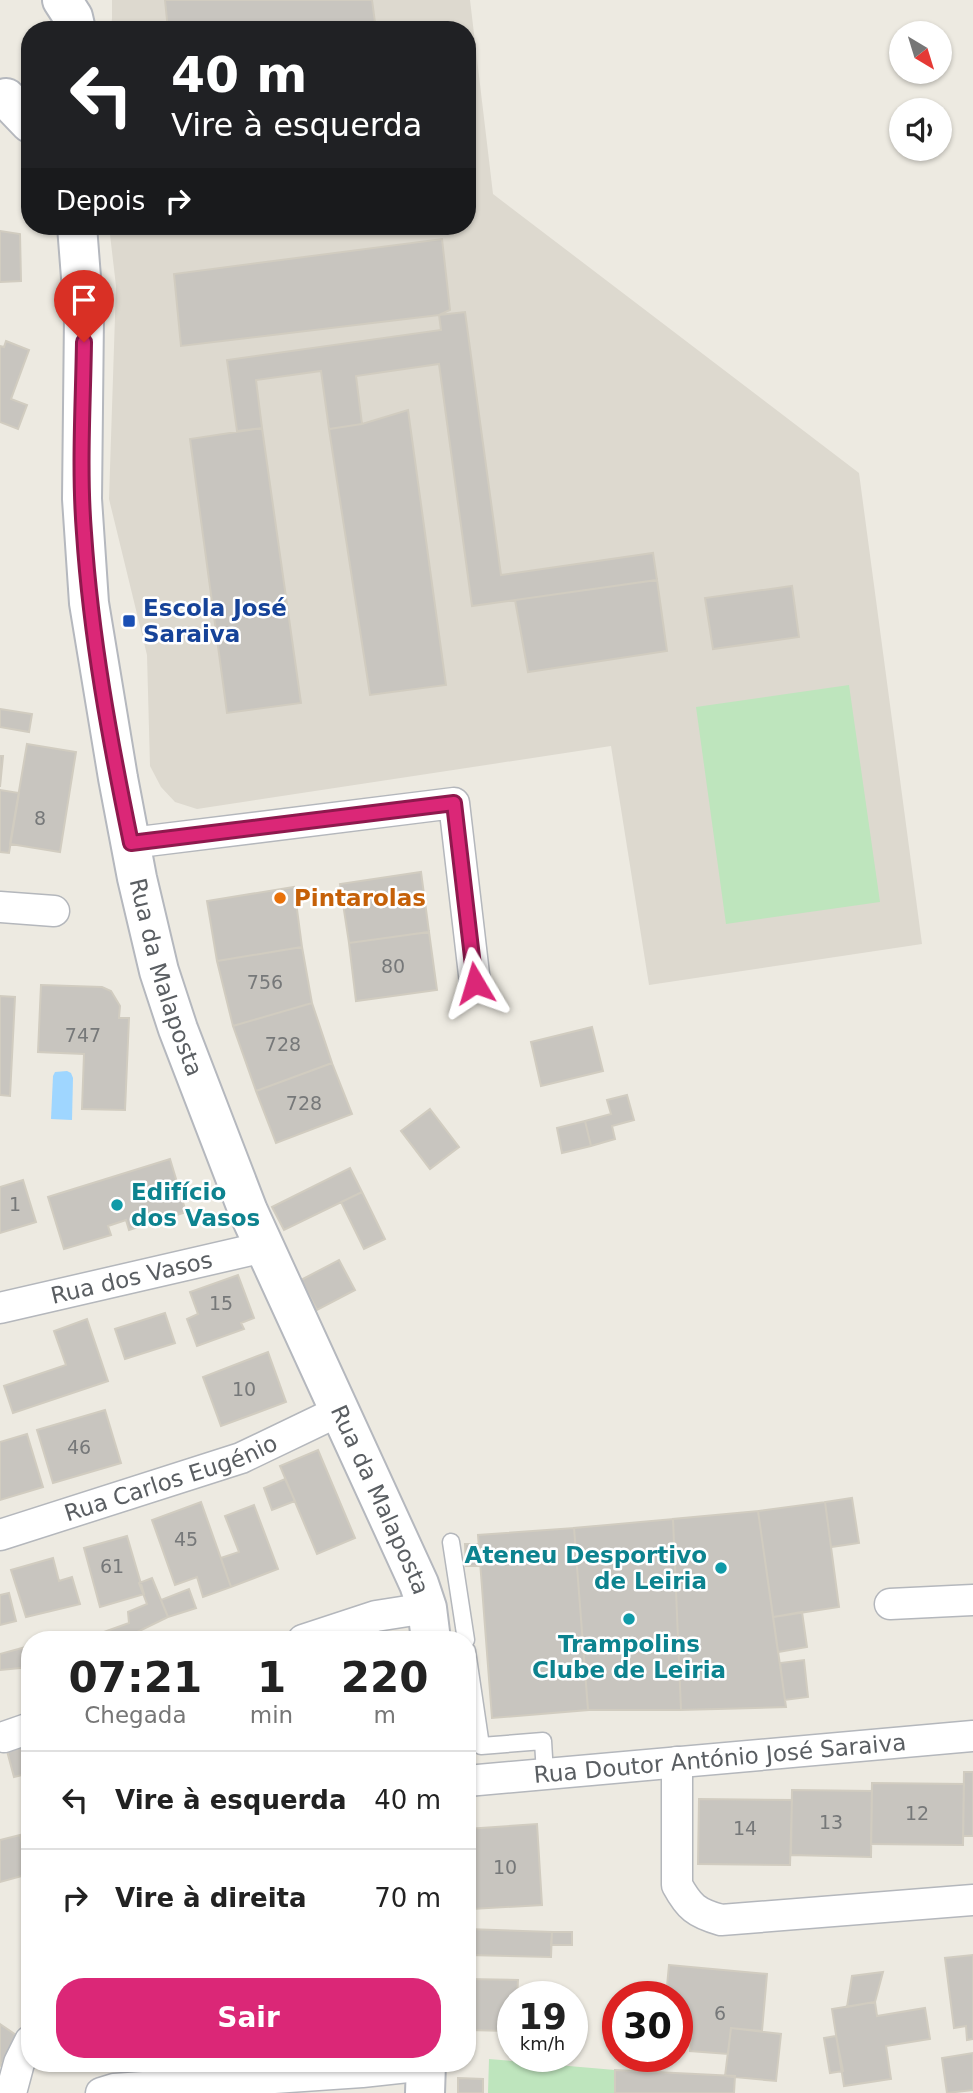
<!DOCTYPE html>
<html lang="pt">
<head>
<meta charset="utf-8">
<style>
  body { margin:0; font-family:"DejaVu Sans",sans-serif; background:#f2f2f2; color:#222; height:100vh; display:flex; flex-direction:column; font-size:26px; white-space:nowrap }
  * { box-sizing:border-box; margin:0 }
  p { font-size:23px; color:#767676 }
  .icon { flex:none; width:38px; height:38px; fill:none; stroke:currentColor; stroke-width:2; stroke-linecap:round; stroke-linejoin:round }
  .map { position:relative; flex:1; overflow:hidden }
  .details { position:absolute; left:21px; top:1631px; width:455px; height:441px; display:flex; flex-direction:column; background:#fff; border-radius:28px; box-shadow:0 2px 5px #0004 }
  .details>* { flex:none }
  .banner { position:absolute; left:21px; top:21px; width:455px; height:214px; border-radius:28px; box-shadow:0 2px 5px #0004; background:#202124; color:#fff; overflow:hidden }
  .needle { width:46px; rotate:142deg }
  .controls { position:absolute; left:889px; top:21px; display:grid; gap:14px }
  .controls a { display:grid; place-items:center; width:63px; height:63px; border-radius:50%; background:#fff; box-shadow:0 2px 5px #0004; font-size:35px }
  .speed { position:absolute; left:497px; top:1981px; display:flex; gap:14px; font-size:35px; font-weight:700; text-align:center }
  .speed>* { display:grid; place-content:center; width:91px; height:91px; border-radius:50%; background:#fff; box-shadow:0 2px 5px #0004; line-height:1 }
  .speed small { font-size:18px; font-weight:400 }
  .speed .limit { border:10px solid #d22; background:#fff; color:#111 }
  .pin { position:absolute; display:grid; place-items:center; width:60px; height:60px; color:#fff; margin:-72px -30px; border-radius:50% 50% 50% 0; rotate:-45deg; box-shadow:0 0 7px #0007 }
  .pin .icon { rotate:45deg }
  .me { position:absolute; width:77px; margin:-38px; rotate:353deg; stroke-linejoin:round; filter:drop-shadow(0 0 5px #0008) }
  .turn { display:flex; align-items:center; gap:24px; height:147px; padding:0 35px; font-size:32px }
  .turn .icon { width:91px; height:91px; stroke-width:2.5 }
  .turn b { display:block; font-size:49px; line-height:60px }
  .then { display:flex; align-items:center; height:66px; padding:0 35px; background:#0003; gap:14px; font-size:26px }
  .eta { display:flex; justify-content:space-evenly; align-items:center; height:119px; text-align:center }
  .eta b { font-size:42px; font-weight:600; line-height:49px }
  .action { display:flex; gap:14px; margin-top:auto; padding:14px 35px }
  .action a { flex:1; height:80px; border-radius:28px; background:#db2777; color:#fff; font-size:28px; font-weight:600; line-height:80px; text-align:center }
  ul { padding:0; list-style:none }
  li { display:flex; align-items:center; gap:21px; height:98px; padding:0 35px; border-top:2px solid #e0e0e0 }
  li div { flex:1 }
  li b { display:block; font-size:26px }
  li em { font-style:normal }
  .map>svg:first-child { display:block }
  .education { fill:#ddd9cf }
  .green { fill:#bee5bd }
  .water { fill:#9fd6ff }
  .building { fill:#c8c5bf; stroke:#d1ccc0; stroke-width:2 }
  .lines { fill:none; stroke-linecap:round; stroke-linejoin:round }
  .lane-casing { stroke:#b4b7bc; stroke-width:19 }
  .street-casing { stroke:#b4b7bc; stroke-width:33 }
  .secondary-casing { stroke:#b5b8be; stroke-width:42 }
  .lane { stroke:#fff; stroke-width:16 }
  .street { stroke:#fff; stroke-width:30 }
  .secondary { stroke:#fff; stroke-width:38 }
  .route-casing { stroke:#8e194d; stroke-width:18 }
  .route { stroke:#db2777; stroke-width:12 }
  .transit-dot { fill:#1a4fb4; stroke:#fff; stroke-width:2.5 }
  .food-dot { fill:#e8710a; stroke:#fff; stroke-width:2.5 }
  .culture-dot { fill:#0f9aa8; stroke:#fff; stroke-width:2.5 }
  .labels { text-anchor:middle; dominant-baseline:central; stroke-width:5; stroke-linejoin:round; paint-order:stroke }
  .number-label { font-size:19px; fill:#767879 }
  .transit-label { font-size:23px; font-weight:bold; fill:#164399; stroke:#fff; text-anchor:start }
  .food-label { font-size:23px; font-weight:bold; fill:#c56008; stroke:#fff; text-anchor:start }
  .street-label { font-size:23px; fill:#5a5e62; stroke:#fff }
  .culture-label { font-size:23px; font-weight:bold; fill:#0d838f; stroke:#fff; text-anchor:start }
</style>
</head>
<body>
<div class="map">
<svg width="973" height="2093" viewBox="0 0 973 2093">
  <rect width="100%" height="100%" fill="#edeae1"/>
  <path class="education" d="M112,0h358l23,194 366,279 63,471 -273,41 -38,-239 -414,63 -22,-7 -14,-15 -11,-21 -3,-111 -38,-156 7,-213 -7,-60h358v-196h-357l2,-11z"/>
  <path class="green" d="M849,685l31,217 -154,22 -30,-217z
    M489,2059l126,11 -1,23h-126z"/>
  <path class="water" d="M67,1071l4,2 2,5 -1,42 -21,-1 2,-43 2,-4z"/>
  <path class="building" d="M165,0h207l4,30h-208z
    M0,231l20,3 1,47 -21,1z
    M442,239l8,71 -11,5 -258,31 -7,-72z
    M465,312l36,263 152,-22 4,27 -185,26 -33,-242 -83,12 6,48 -33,5 -8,-58 -65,9 6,48 -25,3 -10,-71 214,-30 -2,-15z
    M6,341l23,9 -18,49 16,6 -9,24 -18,-7v-76l4,1z
    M408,410l38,275 -76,10 -41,-266 33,-5z
    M262,428l39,275 -74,10 -37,-274z
    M657,580l10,71 -139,21 -13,-72z
    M792,586l7,51 -86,12 -8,-51z
    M0,709l32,5 -3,18 -29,-5z
    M27,744l49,8 -16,100 -50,-8z
    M0,756h3l-3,31z
    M0,790l19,3 -10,60 -9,-1z
    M421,872l8,60 -80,11 -9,-59z
    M294,887l8,60 -85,14 -10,-60z
    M429,932l8,58 -81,11 -7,-58z
    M302,947l10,56 -79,23 -16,-65z
    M41,985l61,2 9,4 9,15 -1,12h10l-4,92 -43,-1 2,-55 -46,-2z
    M0,996l15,1 -5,99 -10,-1z
    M312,1003l20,60 -76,28 -23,-65z
    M592,1027l11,44 -62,15 -10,-44z
    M332,1063l20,51 -76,29 -20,-52z
    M627,1095l7,25 -22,6 3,13 -24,7 -6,-25 26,-7 -4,-14z
    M430,1109l29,38 -29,22 -29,-38z
    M585,1121l6,25 -29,7 -5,-25z
    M170,1159l16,53 -57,18 -3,-10 -18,6 3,9 -47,14 -16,-52z
    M350,1168l12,24 -78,38 -12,-23z
    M23,1180l13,42 -36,11v-46z
    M362,1192l23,47 -21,10 -23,-47z
    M339,1260l16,30 -38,20 -16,-30z
    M238,1275l16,43 -13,5 3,6 -47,17 -10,-27 11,-5 -8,-22z
    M165,1313l10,30 -50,16 -10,-30z
    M87,1319l21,62 -95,32 -9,-27 62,-21 -12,-34z
    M268,1352l18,50 -65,24 -18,-49z
    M105,1410l16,53 -68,20 -16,-53z
    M27,1434l16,53 -43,13v-58z
    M318,1450l37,88 -38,16 -37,-88z
    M285,1479l10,22 -23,9 -8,-22z
    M852,1498l7,45 -28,4 -6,-45z
    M201,1502l30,85 -28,10 -6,-20 -22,8 -23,-65z
    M825,1502l14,105 -66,10 -15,-106z
    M254,1505l24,64 -47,18 -10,-29 18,-6 -14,-36z
    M758,1511l28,196 -105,3 -8,-191z
    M673,1519l8,191h-93l-14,-182z
    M574,1528l14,182 -96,8 -14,-183z
    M127,1536l17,58 -44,13 -16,-59z
    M465,1544h13l2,22h-14z
    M53,1558l6,23 13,-4 8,27 -54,13 -15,-47z
    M152,1578l16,39 -47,23h-20l-3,-6 31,-11 -1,-11 19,-8 -8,-21z
    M189,1589l7,19 -28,9 -7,-17z
    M9,1593l7,28 -16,4v-30z
    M802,1612l5,35 -29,5 -5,-35z
    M382,1633l3,7h-21z
    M98,1634l3,6h-35z
    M29,1646l1,21 -30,3v-16z
    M804,1660l4,37 -23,3 -5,-37z
    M30,1745v28l-16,4 -7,-26z
    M964,1772h9v64h-10z
    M872,1783l92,1 -1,61 -92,-1z
    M792,1790l80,1 -1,66 -80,-2z
    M699,1799l93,1 -2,65 -92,-1z
    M537,1824l5,81 -70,4 -5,-80z
    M20,1835l9,39 -29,8v-42z
    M467,1929l85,3 -1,25 -84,-2z
    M552,1932h20v13h-21z
    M973,1955v84l-6,1 -1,-14 -12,2 -9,-70z
    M669,1965l98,9 -5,57 -31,-3 -3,26 -38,-3 2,-20 -15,-1v-33h-11z
    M883,1972l-8,30 -28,5 5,-31z
    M467,1979l51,1 -1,17h-4v34l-46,-1z
    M875,2002l2,14 48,-8 5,31 -44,7 5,33 -47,7 -12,-77z
    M0,2024l19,13 -19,29z
    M731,2028l50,6 -5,47 -51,-5z
    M836,2036l7,35 -13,2 -6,-35z
    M973,2053v37l-26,3 -5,-35z
    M615,2070l120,6 -1,17h-119z
    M458,2078l25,1v14h-25z"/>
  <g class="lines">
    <g class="lane-casing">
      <path id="lane" d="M451,1542l15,98
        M467,1651l14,95 62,-5 2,33"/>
    </g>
    <g class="street-casing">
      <g id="street">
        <path d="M131,843l323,-40 21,180"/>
        <path d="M0,907l54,4"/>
        <path id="s1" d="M0,1308l264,-61"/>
        <path id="s2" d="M0,1535l241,-77 98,-47"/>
        <path d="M890,1604l83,-4"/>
        <path d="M303,1640l73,-24 51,-8"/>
        <path d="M4,1737l26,-9"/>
        <path d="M677,1762v123c12,22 19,28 44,35l252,-20"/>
        <path id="s3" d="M467,1781l506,-45"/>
        <path d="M11,2093l8,-30 11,-22"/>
        <path d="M101,2093l13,-4 248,-17 64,-7"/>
      </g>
    </g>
    <g class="secondary-casing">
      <g id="secondary">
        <path d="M62,0l11,17 3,13"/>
        <path d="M6,98l24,25"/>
        <path id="s4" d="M77,226l7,90 -2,183 7,104 29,175 19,100 22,93 19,58 70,182 171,373 8,24 4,32"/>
        <path d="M425,2093l1,-30"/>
      </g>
    </g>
    <use href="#lane" class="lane"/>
    <use href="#street" class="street"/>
    <use href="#secondary" class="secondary"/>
  </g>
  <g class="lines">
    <g class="route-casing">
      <path id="route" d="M84,342c-1,64 -5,128 0,191 7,105 26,208 47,310l323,-40 21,180"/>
    </g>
    <use href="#route" class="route"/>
  </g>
  <rect class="transit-dot" x="122" y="614" width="14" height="14" rx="3.5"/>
  <circle class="food-dot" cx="280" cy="898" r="7"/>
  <g class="culture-dot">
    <circle cx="117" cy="1205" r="7"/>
    <circle cx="721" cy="1568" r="7"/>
    <circle cx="629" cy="1619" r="7"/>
  </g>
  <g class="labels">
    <g class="number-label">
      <text x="40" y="818">8</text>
      <text x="393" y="966">80</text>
      <text x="265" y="982">756</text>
      <text x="83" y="1035">747</text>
      <text x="283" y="1044">728</text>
      <text x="304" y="1103">728</text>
      <text x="15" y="1204">1</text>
      <text x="221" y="1303">15</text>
      <text x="244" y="1389">10</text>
      <text x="79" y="1447">46</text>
      <text x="186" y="1539">45</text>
      <text x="112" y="1566">61</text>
      <text x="917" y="1813">12</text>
      <text x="831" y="1822">13</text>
      <text x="745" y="1828">14</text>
      <text x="505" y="1867">10</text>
      <text x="720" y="2013">6</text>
    </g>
    <g class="transit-label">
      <text x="143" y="608">Escola José<tspan x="143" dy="26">Saraiva</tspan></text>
    </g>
    <g class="food-label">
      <text x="294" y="898">Pintarolas</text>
    </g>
    <g class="street-label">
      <text stroke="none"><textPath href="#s4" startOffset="760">Rua da Malaposta</textPath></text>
      <text stroke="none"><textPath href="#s1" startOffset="135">Rua dos Vasos</textPath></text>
      <text stroke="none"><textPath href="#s2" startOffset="180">Rua Carlos Eugénio</textPath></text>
      <text stroke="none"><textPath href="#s4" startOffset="1326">Rua da Malaposta</textPath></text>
      <text stroke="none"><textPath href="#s3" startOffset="254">Rua Doutor António José Saraiva</textPath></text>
    </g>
    <g class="culture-label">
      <text x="131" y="1192">Edifício<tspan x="131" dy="26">dos Vasos</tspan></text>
      <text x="707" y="1555" text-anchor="end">Ateneu Desportivo<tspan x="707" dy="26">de Leiria</tspan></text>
      <text x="629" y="1644" text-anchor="middle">Trampolins<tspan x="629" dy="26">Clube de Leiria</tspan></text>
    </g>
  </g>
</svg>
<div class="controls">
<a><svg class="needle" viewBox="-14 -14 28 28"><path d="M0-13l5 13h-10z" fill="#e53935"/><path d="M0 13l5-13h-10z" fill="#767676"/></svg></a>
<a><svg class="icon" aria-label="sound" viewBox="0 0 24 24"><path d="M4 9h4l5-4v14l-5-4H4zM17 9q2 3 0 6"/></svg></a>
</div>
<div class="speed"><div>19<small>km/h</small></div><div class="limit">30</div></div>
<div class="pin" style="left:84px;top:342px;background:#d93025"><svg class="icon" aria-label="arrive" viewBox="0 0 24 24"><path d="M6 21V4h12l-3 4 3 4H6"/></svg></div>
<svg class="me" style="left:475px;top:983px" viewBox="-20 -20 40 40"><path d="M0-17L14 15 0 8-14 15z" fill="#db2777" stroke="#fff" stroke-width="4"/></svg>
<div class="banner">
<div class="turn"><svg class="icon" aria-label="left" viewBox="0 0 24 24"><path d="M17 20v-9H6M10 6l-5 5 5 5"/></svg><div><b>40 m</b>Vire à esquerda</div></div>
<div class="then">Depois<svg class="icon" aria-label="right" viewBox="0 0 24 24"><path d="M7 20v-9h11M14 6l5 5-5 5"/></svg></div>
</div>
<section class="details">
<div class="eta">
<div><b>07:21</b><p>Chegada</p></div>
<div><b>1</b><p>min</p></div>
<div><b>220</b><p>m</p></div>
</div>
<ul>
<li><svg class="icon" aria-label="left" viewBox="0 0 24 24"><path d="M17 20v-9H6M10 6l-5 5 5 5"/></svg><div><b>Vire à esquerda</b></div><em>40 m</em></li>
<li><svg class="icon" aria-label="right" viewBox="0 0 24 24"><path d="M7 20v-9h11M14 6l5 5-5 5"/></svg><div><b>Vire à direita</b></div><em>70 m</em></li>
</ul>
<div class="action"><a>Sair</a></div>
</section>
</div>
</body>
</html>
